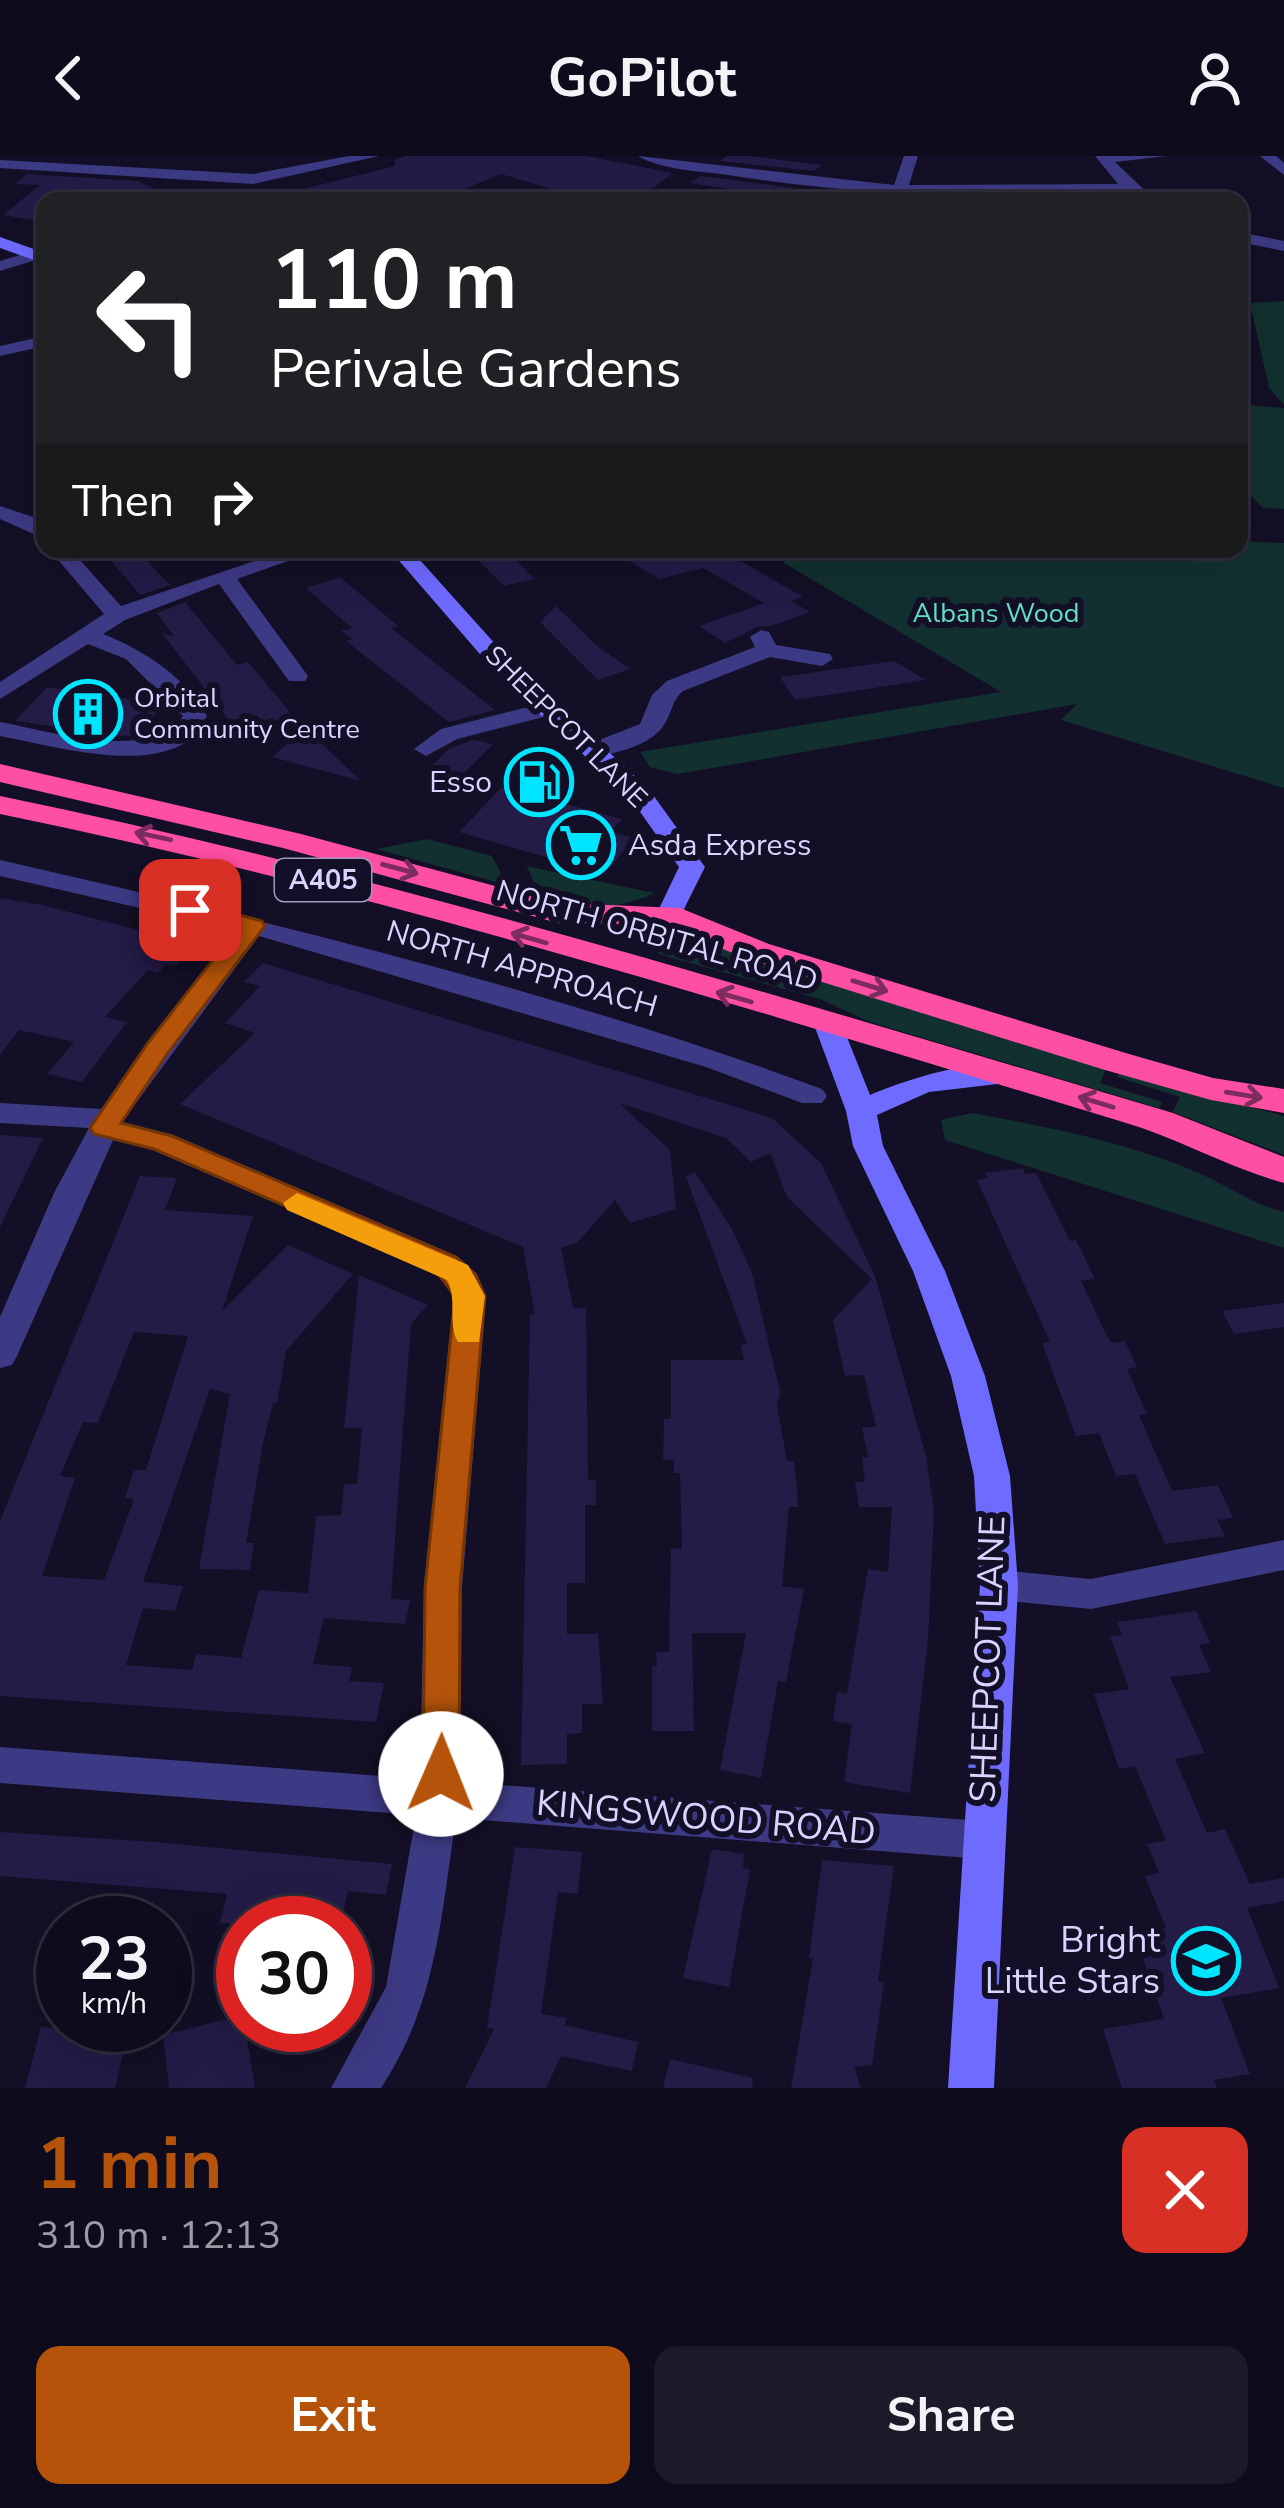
<!DOCTYPE html>
<html lang="en">
<head>
<meta charset="utf-8">
<style>
  body { margin:0; font-family:"Nunito Sans",sans-serif; background:#1c1929; color:#f1f3f6; height:100vh; display:flex; flex-direction:column; font-size:45px; white-space:nowrap }
  * { box-sizing:border-box; margin:0 }
  p { font-size:39px; color:#9b9ba3 }
  .icon { flex:none; width:66px; height:66px; fill:none; stroke:currentColor; stroke-width:2; stroke-linecap:round; stroke-linejoin:round }
  .map { position:relative; height:1932px; overflow:hidden }
  .side { display:flex; flex-direction:column; background:#0e0b1c; flex:1 }
  .side>* { flex:none }
  .banner { position:absolute; left:36px; top:36px; width:1212px; height:366px; border-radius:24px; box-shadow:0 12px 48px #0002,0 0 0 3px #2e2b3b; background:#202124; color:#fff; overflow:hidden }
  .speed { position:absolute; left:36px; top:1740px; display:flex; gap:24px; font-size:60px; font-weight:700; text-align:center }
  .speed>* { display:grid; place-content:center; width:156px; height:156px; border-radius:50%; background:#0e0b1c; box-shadow:0 12px 48px #0002,0 0 0 3px #2e2b3b; line-height:1 }
  .speed small { font-size:30px; font-weight:400 }
  .speed .limit { border:18px solid #d22; background:#fff; color:#111 }
  .pin { position:absolute; display:grid; place-items:center; width:102px; height:102px; color:#fff; margin:-51px; border-radius:24px; box-shadow:0 6px 18px #0006 }
  .me { position:absolute; width:132px; margin:-66px; rotate:1deg; stroke-linejoin:round; filter:drop-shadow(0 0 9px #0008) }
  .turn { display:flex; align-items:center; gap:42px; height:252px; padding:0 36px; font-size:54px }
  .turn .icon { width:156px; height:156px; stroke-width:2.5 }
  .turn b { display:block; font-size:84px; line-height:102px }
  .then { display:flex; align-items:center; height:114px; padding:0 36px; background:#0003; gap:24px; font-size:45px }
  .round { display:grid; place-items:center; flex:none; width:126px; height:126px; border-radius:24px; background:#1c1929 }
  .headline { display:flex; align-items:center; justify-content:space-between; height:204px; padding:0 36px }
  h1 { font-size:72px; font-weight:700; line-height:90px; color:#b45309 }
  .primary-button { display:flex; gap:24px; margin-top:auto; padding:24px 36px }
  .primary-button a { flex:1; height:138px; border-radius:24px; background:#b45309; color:#fff; font-size:48px; font-weight:700; line-height:138px; text-align:center }
  .primary-button a+a { background:#1c1929; color:#f1f3f6 }
  header { display:flex; justify-content:space-between; align-items:center; height:156px; padding:0 36px; background:#0e0b1c; font-size:54px; font-weight:700 }
  .map>svg:first-child { display:block }
  .green { fill:#12302f }
  .building { fill:#241b47; fill-rule:evenodd }
  .lines { fill:none; stroke-linecap:round; stroke-linejoin:round }
  .street { fill:#3d3a85; fill-rule:evenodd }
  .secondary { fill:#6f6bff; fill-rule:evenodd }
  .highway { fill:#ff4fa3; fill-rule:evenodd }
  .oneway { stroke:#7d2c5e }
  .route { fill:#b45309; stroke:#753606; stroke-width:3 }
  .slow { fill:#f59e0b }
  .labels { text-anchor:middle; dominant-baseline:central; stroke-width:12; stroke-linejoin:round; paint-order:stroke }
  .far-park-label { font-size:27px; fill:#5fe0c0; stroke:#130f26 }
  .far-poi-label { font-size:27px; fill:#d9d4ff; stroke:#130f26; text-anchor:start }
  .far-street-label { font-size:27px; fill:#d9d4ff; stroke:#130f26 }
  .shield { fill:#130f26; stroke:#9e99be; stroke-width:3 }
  .shield-label { font-size:27px; font-weight:bold; fill:#d9d4ff }
  .poi-label { font-size:30px; fill:#d9d4ff; stroke:#130f26; text-anchor:end }
  .street-label { font-size:30px; fill:#d9d4ff; stroke:#130f26 }
  .near-street-label { font-size:36px; fill:#d9d4ff; stroke:#130f26 }
  .near-poi-label { font-size:36px; fill:#d9d4ff; stroke:#130f26; text-anchor:end }
</style>
</head>
<body>
<header><svg class="icon" aria-label="back" viewBox="0 0 24 24"><path d="M15 5l-7 7 7 7"/></svg>GoPilot<svg class="icon" aria-label="person" viewBox="0 0 24 24"><circle cx="12" cy="8" r="4"/><path d="M4 21q1-7 8-7t8 7"/></svg></header>
<div class="map">
<svg width="1284" height="1932" viewBox="0 0 1284 1932">
  <rect width="100%" height="100%" fill="#130f26"/>
  <path class="green" d="M1284,145v104l-15,-17 -19,-85z
    M1239,248l45,4v101l-21,-1 -24,-24z
    M1239,385l45,2v245l-223,-68 16,-16 -399,70 -28,-7 -10,-15 361,-60 -217,-129 8,-8 -7,-6h454z
    M427,683l65,17 15,29 -131,-36z
    M526,710l128,27c-27,14 -91,27 -114,-1 -7,-8 -8,-18 -14,-26z
    M655,771l13,1 101,36 337,104 -6,15 62,19 -3,6 -289,-86 -50,-23 -159,-44 -16,-14z
    M1120,916l164,44v39l-111,-43 7,-15 -63,-20z
    M972,957c77,14 154,29 227,60 29,13 53,31 85,39v36l-339,-108 -4,-20z"/>
  <path class="building" d="M405,0h181l87,17 -37,28h-44l-91,-27 -66,27h-143l-1,-9 104,-26v-6z
    M727,0h21l74,9 -8,6 -94,-10z
    M27,18l111,7 42,20h-135v21l-42,-7 37,-30 -25,-1z
    M700,20l27,3 66,9 -12,9 -91,-14z
    M101,393h35l34,36 -30,10z
    M467,393h37l31,30 -31,7z
    M610,393h136l-12,8 69,40 -12,4 19,11 -42,15 -9,-1 -34,17 -26,-17 65,-23 -61,-35 -44,11z
    M340,421l58,49 -7,2 104,82 -46,12 -103,-81 6,-2 -11,-8 11,-3 -46,-40z
    M185,446l52,63 11,-3 46,55 -56,15 -76,-99 12,3 -17,-23z
    M556,450l41,40 33,23 -32,11 -58,-58z
    M894,505l32,19 -131,20 -15,-23z
    M47,531l117,17 -26,31 -15,1 -108,-15z
    M305,572l56,53 -89,-24z
    M473,584l20,4 -32,32 -31,-8 20,-20z
    M502,631l120,32 -11,13 24,6 -31,36 -145,-42z
    M0,742l42,7 154,40 -20,21 -10,-2 -8,9 -10,-3 -43,47 22,5 -45,60 -35,-8 27,-32 -55,-12 -19,25z
    M263,807l509,155 49,45 54,113 51,180 8,55 -6,130 -18,152 -66,-11 8,-58 -19,-3 4,-29 10,2 21,-125 20,3 4,-65h-33l-4,-25h10l-3,-25h6l-6,-30h14l-12,-52 -19,1 -12,-56 39,-41 -85,-82 -17,-44 -19,9 -25,-24 -107,-35 51,47 6,59 -46,14 -15,-23 -38,43 -16,5 12,60h13l2,172h8v25h-11v78h-18v51h31l5,70h-21v29l-15,1v30l-46,1 9,-450h5l-12,-68 -343,-143 75,-71 -30,-10 35,-37 -16,-4z
    M0,979l43,3 -43,89z
    M1023,1012l2,6 11,-1 34,68 6,-1 19,39 -14,2 25,53 5,9 14,-2 12,26 -10,2 20,45 -8,1 33,76 46,-6 15,33 -16,2 8,16 -60,8 -30,-70 -19,2 -17,-43 -23,3 -34,-93 8,-1 -73,-162 11,-2 -3,-5z
    M695,1016l37,57 20,44 28,119 -3,14 10,55h7l3,27 1,19h-9l-7,79 22,3 -18,93 -8,-1 -17,97 -41,-8 26,-137h-54l2,98h-42v-65h5l-1,-14h13l2,-104 11,1 -2,-76h-6v-13h-11l1,-41h7v-59h73l-3,-15 6,-1 -61,-167z
    M140,1020l37,2 -12,32 88,6 -31,95 66,-66 65,29 -67,77 -9,52h-4l-10,41 -17,99h8l-4,27 -51,-1 31,-175 -20,-5 -67,193 40,4 -8,25 -32,-3 -17,57 66,5 4,-16 45,4 18,-68 49,3 8,-77 25,-1 3,-31h13l5,-56h-18l15,-153 69,30 -17,19 -12,158 -8,117 19,1 -5,24 -81,-6 -11,46 39,3 -3,14 35,2 -8,39 -376,-26v-175zM134,1176l54,4 -42,134h-12l-9,28 9,1 -30,81 -62,-4 33,-98 -15,-2 23,-54 15,1z
    M1284,1147v24l-50,7 -12,-23z
    M1196,1455l14,32 -11,2 12,27 -41,5 35,76 -30,6 32,74 18,-4 25,55 34,-6v23l-37,7 32,80 -58,10 29,76 -36,6 3,8h-95l-19,-59 61,-10 -30,-86 32,-5 -21,-52 14,-3 -12,-29 19,-4 -31,-74 -16,3 -25,-75 35,-5 -19,-53 12,-1 -5,-13z
    M0,1676l155,10 237,22 -6,31 -38,-4 -7,32 -80,-8 -2,8h-39l7,-29 -227,-18z
    M515,1691l67,5 -4,42 -20,-2 -17,122 25,4 -1,7 73,17 -6,29 -71,-15 -15,32h-81l29,-59 -7,-1z
    M712,1693l32,5 -1,14 7,2 -21,117 -46,-9z
    M822,1704l72,6 -16,115 6,2 -12,82 -18,2 7,21h-70l22,-129 -4,-1z
    M243,1859l12,73h-86l-6,-53z
    M41,1871l87,5 -13,56h-90z
    M670,1903l83,19 -1,10h-89z"/>
  <g class="lines">
    <path class="street" d="M349,0h30l-126,28 -253,-16v-8l253,14z
      M638,0l256,29 10,-29h14l-9,29 209,-1 -23,-28h72l-52,6 41,39h-18l-11,-8c-134,7 -267,3 -399,-18 -28,-4 -67,-5 -90,-19z
      M1260,0h16l8,7v12z
      M494,36l51,9h-86z
      M1239,76l45,9v10l-45,-9z
      M36,94l8,5 -2,3 -42,13v-10z
      M45,180v10l-45,10v-10z
      M0,350l45,15v18l-45,-20z
      M49,393h21l51,57 169,-57h32l-85,30 71,97 -3,5h-16l-70,-97 -94,36 -22,14c40,16 82,42 104,82 -5,7 -11,18 -17,23 -43,35 -141,6 -190,-3v-14c49,9 150,41 183,-6l-57,-57 -38,-15 -88,55v-17l104,-68z
      M761,474l8,2 7,13 54,9 3,5 -11,7 -52,-9 -87,34c-11,9 -11,22 -19,34 -15,22 -47,27 -71,33l-9,-2v-10l56,-22 12,-29 15,-14 88,-34 -5,-10z
      M548,546l8,2v10l-99,25 -31,17 -12,-7 27,-20z
      M0,704c276,63 557,131 822,229l5,7 -5,7h-20l-96,-36 -447,-131 -137,186 51,13 284,121 20,18 9,22 -24,292 -2,194 522,39 15,6 6,13 -6,13 -15,6 -526,-41c-15,98 -19,185 -75,270h-50l55,-101 30,-172 -416,-32v-36l420,32 4,-191 30,-292 -19,-24 -282,-122 -40,-10 -96,216 -5,9 -12,3v-51l54,-124 35,-65 -89,-5v-20l101,6 135,-179 -236,-54z
      M1284,1384v30l-193,39 -92,-9 -13,-4 -6,-11 6,-11 13,-4 92,9z"/>
    <path class="secondary" d="M0,81l45,16v11l-45,-16z
      M389,393h21l104,116 134,123 57,79 -27,54h-18l-4,-6 23,-48 -48,-68 -133,-124z
      M827,857l14,9 29,73c29,-13 127,-47 151,-21l-15,9 -77,9 -52,23 6,31 62,125 40,105 25,100 8,109 -24,503h-46l32,-503 -6,-109 -23,-100 -38,-105 -60,-125 -7,-35 -33,-89z"/>
    <path class="highway" d="M0,608l301,70 258,69 121,5 89,36 360,110 84,24 71,11v24l-73,-13 -106,-30 -360,-112 -81,-33 -106,-2 -275,-75 -283,-66z
      M0,640c396,81 785,203 1173,317l111,44v26c-55,-15 -106,-45 -161,-61 -371,-112 -743,-230 -1123,-308z"/>
  </g>
  <defs><path id="oneway-shaft" d="M-6 0H5M1.5-3L5.5 0L1.5 3" fill="none" stroke-width="1.6" stroke-linecap="round" stroke-linejoin="round" transform="scale(3)"/></defs>
  <g class="oneway">
    <use href="#oneway-shaft" transform="translate(153 680) rotate(-168)"/>
    <use href="#oneway-shaft" transform="translate(400 713) rotate(15)"/>
    <use href="#oneway-shaft" transform="translate(529 782) rotate(-164)"/>
    <use href="#oneway-shaft" transform="translate(870 830) rotate(17)"/>
    <use href="#oneway-shaft" transform="translate(734 841) rotate(-164)"/>
    <use href="#oneway-shaft" transform="translate(1244 939) rotate(9)"/>
    <use href="#oneway-shaft" transform="translate(1096 946) rotate(-163)"/>
  </g>
  <path class="route" d="M190,746l72,19 3,5 -98,128 -46,69 51,13 284,121 19,17 10,22 -25,292 -1,186 -5,11 -13,5 -13,-5 -5,-11 2,-186 30,-292 -19,-25 -282,-122 -60,-15 -4,-6 58,-85 89,-114 -55,-14 -4,-5z"/>
  <path class="slow" d="M297,1037l171,72 17,31 -6,46h-21c-11,-19 0,-41 -11,-62l-160,-70 -4,-7z"/>
  <defs>
    <g id="building-ring" transform="scale(3.45)"><circle r="9.5" fill="#130f26" stroke="#00e5ff" stroke-width="1.5"/><path d="M-4-6H4V6H1V3H-1V6H-4ZM-2.5-4.3h1.7v1.8h-1.7ZM.8-4.3h1.7v1.8H.8ZM-2.5-1h1.7V.8h-1.7ZM.8-1h1.7V.8H.8Z" fill="#00e5ff"/></g>
    <g id="fuel-ring" transform="scale(3.45)"><circle r="9.5" fill="#130f26" stroke="#00e5ff" stroke-width="1.5"/><path d="M-5.5-6h7V0h2V4h1.3V-2.5L3-4.5l.8-.8L6-3V5H2.5V1h-1V6h-7ZM-4.2-4.7v3.2H.2V-4.7Z" fill="#00e5ff"/></g>
    <g id="supermarket-ring" transform="scale(3.45)"><circle r="9.5" fill="#130f26" stroke="#00e5ff" stroke-width="1.5"/><path d="M-6-5.5h2.5l.6 2H6L4.5 2H-2.5L-4.4-4H-6ZM-1.5 3.2a1.3 1.3 0 1 0 .1 0ZM3 3.2a1.3 1.3 0 1 0 .1 0Z" fill="#00e5ff"/></g>
    <g id="school-ring" transform="scale(3.45)"><circle r="9.5" fill="#130f26" stroke="#00e5ff" stroke-width="1.5"/><path d="M0-5L7-2L0 1L-7-2ZM-4 1L0 2.5L4 1V4Q0 6-4 4Z" fill="#00e5ff"/></g>
  </defs>
  <g fill-rule="evenodd">
    <use href="#building-ring" x="88" y="558"/>
    <use href="#fuel-ring" x="539" y="626"/>
    <use href="#supermarket-ring" x="581" y="689"/>
    <use href="#school-ring" x="1206" y="1805"/>
  </g>
  <g class="labels">
    <g class="far-park-label">
      <text x="996" y="457">Albans Wood</text>
    </g>
    <g class="far-poi-label">
      <text x="134" y="542">Orbital<tspan x="134" dy="31">Community Centre</tspan></text>
    </g>
    <g class="far-street-label">
      <text transform="translate(566 571) rotate(45)">SHEEPCOT LANE</text>
    </g>
    <rect class="shield" x="275" y="703" width="96" height="42" rx="9"/>
    <g class="shield-label">
      <text x="323" y="724">A405</text>
    </g>
    <g class="poi-label">
      <text x="492" y="626">Esso</text>
      <text x="628" y="689" text-anchor="start">Asda Express</text>
    </g>
    <g class="street-label">
      <text transform="translate(657 780) rotate(16)">NORTH ORBITAL ROAD</text>
      <text transform="translate(522 813) rotate(16)">NORTH APPROACH</text>
    </g>
    <g class="near-street-label">
      <text transform="translate(988 1503) rotate(-88)">SHEEPCOT LANE</text>
      <text transform="translate(706 1662) rotate(5)">KINGSWOOD ROAD</text>
    </g>
    <g class="near-poi-label">
      <text x="1160" y="1784">Bright<tspan x="1160" dy="41">Little Stars</tspan></text>
    </g>
  </g>
</svg>
<div class="speed"><div>23<small>km/h</small></div><div class="limit">30</div></div>
<div class="pin" style="left:190px;top:754px;background:#d93025"><svg class="icon" aria-label="arrive" viewBox="0 0 24 24"><path d="M6 21V4h12l-3 4 3 4H6"/></svg></div>
<svg class="me" style="left:441px;top:1618px" viewBox="-20 -20 40 40"><circle r="19" fill="#fff"/><path d="M0-13L10 11 0 6-10 11z" fill="#b45309"/></svg>
<div class="banner">
<div class="turn"><svg class="icon" aria-label="left" viewBox="0 0 24 24"><path d="M17 20v-9H6M10 6l-5 5 5 5"/></svg><div><b>110 m</b>Perivale Gardens</div></div>
<div class="then">Then<svg class="icon" aria-label="right" viewBox="0 0 24 24"><path d="M7 20v-9h11M14 6l5 5-5 5"/></svg></div>
</div>
</div>
<section class="side">
<div class="headline"><div><h1>1 min</h1><p>310 m · 12:13</p></div><a class="round" style="background:#d93025;color:#fff"><svg class="icon" aria-label="close" viewBox="0 0 24 24"><path d="M6 6l12 12M18 6L6 18"/></svg></a></div>
<div class="primary-button"><a>Exit</a><a>Share</a></div>
</section>
</body>
</html>
